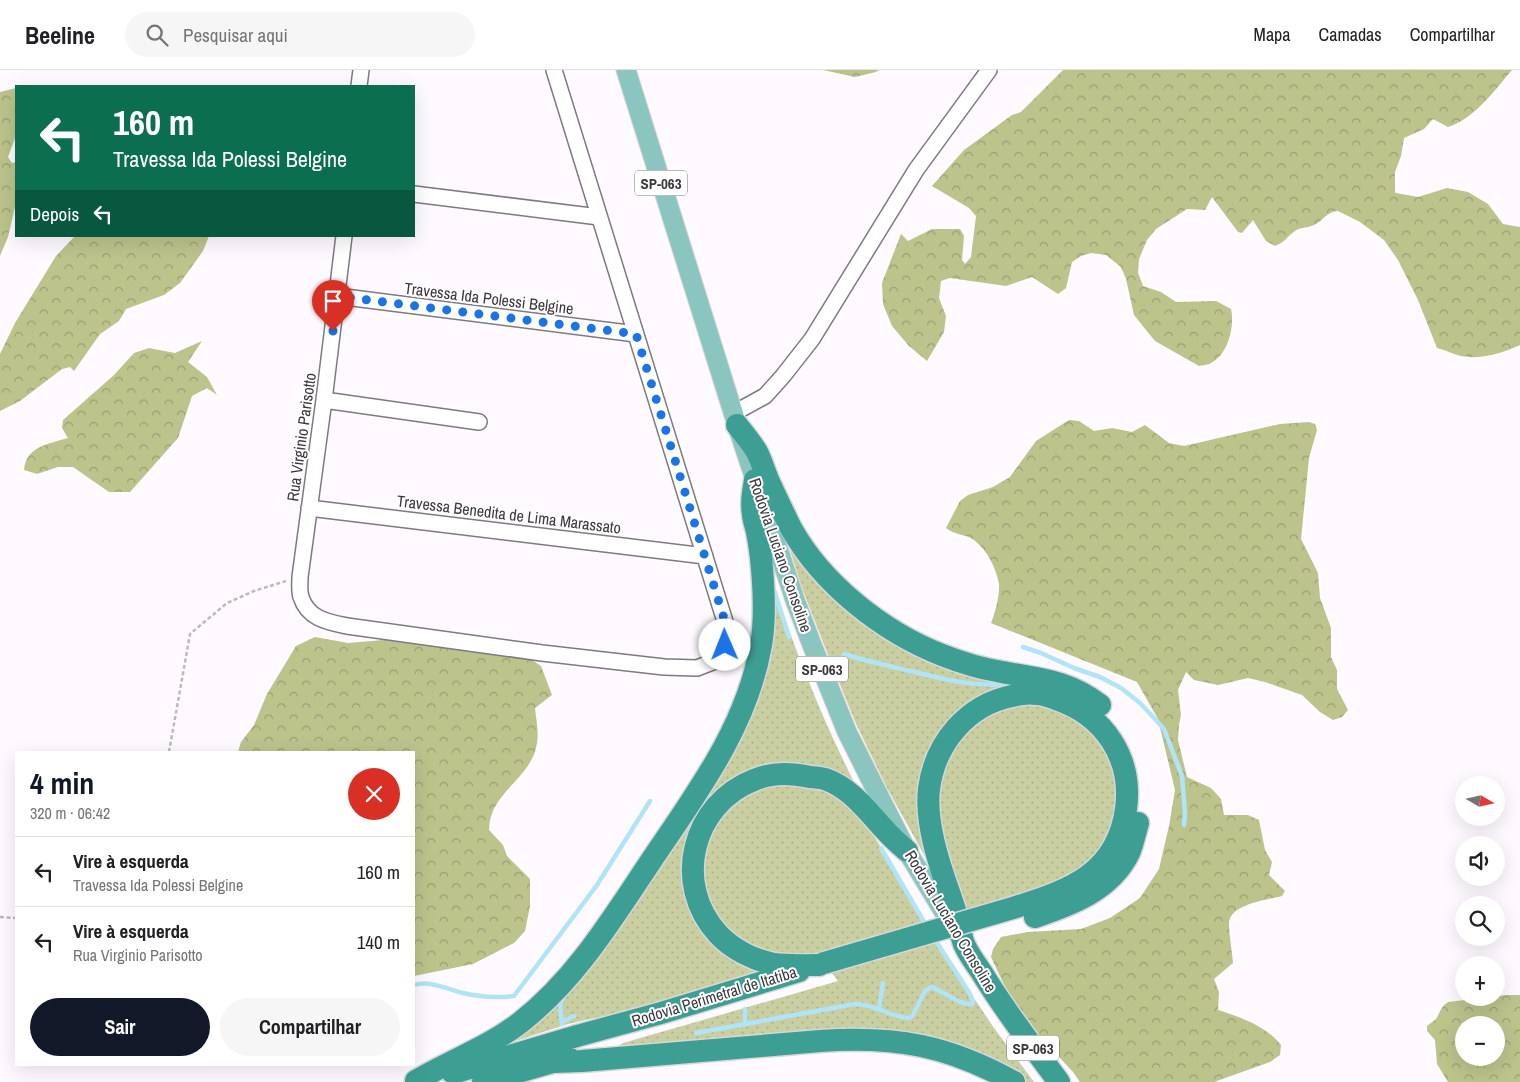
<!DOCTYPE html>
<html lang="pt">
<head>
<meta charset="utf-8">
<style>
  body { margin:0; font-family:"Archivo Narrow",sans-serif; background:#f6f6f6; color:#202124; height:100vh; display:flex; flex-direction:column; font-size:19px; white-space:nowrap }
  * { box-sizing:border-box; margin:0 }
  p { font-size:16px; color:#757577 }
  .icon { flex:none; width:28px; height:28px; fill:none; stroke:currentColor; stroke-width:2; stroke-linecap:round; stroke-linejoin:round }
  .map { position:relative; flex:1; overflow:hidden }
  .details { position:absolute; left:15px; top:681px; width:400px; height:315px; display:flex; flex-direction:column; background:#fff; border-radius:0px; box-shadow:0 5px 20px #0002 }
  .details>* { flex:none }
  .banner { position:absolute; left:15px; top:15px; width:400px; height:152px; border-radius:0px; box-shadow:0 5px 20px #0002; background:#0b6e4f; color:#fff; overflow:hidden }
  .needle { width:32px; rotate:99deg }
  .tools { position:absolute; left:1455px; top:706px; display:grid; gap:10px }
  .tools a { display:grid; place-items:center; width:50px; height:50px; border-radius:50%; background:#fff; box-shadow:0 5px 20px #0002; font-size:25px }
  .pin { position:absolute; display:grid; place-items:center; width:42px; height:42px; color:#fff; margin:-51px -21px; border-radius:50% 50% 50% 0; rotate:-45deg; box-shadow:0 0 5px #0007 }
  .pin .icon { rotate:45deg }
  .me { position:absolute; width:55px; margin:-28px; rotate:359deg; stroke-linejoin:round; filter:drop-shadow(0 0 4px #0008) }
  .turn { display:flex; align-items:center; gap:18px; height:105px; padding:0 15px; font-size:22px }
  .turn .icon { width:65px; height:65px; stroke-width:2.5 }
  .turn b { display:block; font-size:35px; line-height:42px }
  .then { display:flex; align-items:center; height:48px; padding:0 15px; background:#0003; gap:10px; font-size:19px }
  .round { display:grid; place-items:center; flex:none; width:52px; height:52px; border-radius:26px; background:#f6f6f6 }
  .overview { display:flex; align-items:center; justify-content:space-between; height:85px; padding:0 15px }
  h1 { font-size:30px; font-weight:700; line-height:38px; color:#111827 }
  .button { display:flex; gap:10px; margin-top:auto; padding:10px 15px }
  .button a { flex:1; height:58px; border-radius:30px; background:#111827; color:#fff; font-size:20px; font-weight:700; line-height:58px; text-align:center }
  .button a+a { background:#f6f6f6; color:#202124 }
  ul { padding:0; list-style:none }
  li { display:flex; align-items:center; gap:15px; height:70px; padding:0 15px; border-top:1px solid #e0e0e0 }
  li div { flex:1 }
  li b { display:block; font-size:19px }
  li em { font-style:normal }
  header { display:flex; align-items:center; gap:30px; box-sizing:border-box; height:70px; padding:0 25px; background:#fff; border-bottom:1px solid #e0e0e0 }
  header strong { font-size:24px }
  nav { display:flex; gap:28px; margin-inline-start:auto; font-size:18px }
  .search { width:350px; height:45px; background:#f6f6f6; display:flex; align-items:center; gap:12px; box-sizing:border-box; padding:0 18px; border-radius:28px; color:#757577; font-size:19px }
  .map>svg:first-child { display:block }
  .green { fill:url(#green-dots) }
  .forest { fill:url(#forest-crowns); fill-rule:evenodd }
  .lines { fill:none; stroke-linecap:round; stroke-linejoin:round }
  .stream { stroke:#b0e4f8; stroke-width:4.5 }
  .minor-casing { stroke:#807882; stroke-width:18 }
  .major-casing { stroke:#d8d7d8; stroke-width:21 }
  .highway-casing { stroke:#d8d7d8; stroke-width:25 }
  .path { stroke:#bdb9be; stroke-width:2.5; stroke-dasharray:4 2.5; stroke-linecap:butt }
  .minor { stroke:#fff; stroke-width:15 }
  .major { stroke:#8bc5bf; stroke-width:19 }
  .highway { stroke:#3d9e94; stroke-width:22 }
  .highway-bridge-casing { stroke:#d8d7d8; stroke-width:25; stroke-linecap:butt }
  .highway-bridge { stroke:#3d9e94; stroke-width:22 }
  .route { stroke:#1a73e8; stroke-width:9; stroke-dasharray:0 16.2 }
  .labels { text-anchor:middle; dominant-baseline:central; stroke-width:4; stroke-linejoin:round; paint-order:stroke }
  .shield { fill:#fff; stroke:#767376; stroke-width:1 }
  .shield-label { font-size:15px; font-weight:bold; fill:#3b373c }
  .street-label { font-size:16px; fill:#3b373c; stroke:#fff }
</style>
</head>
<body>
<header>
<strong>Beeline</strong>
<div class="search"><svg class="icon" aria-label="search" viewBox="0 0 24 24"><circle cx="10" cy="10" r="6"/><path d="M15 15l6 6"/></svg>Pesquisar aqui</div>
<nav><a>Mapa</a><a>Camadas</a><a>Compartilhar</a></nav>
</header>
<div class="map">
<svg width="1520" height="1012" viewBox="0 0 1520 1012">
  <defs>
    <pattern id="green-dots" width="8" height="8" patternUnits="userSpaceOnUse" patternTransform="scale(1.25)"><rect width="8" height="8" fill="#c9cfa1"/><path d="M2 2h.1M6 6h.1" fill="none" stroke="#aeb28c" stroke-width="1.8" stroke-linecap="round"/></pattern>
    <pattern id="forest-crowns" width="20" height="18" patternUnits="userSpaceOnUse" patternTransform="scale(1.25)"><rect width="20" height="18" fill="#bcc38b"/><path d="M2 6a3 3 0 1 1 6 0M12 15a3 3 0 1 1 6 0" fill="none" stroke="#9a9f73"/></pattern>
  </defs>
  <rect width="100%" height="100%" fill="#fefaff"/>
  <path class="green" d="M791,478l37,41 190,92 -69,42 -21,139 -41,-74 -31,-64 -28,-69 -26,-67 -12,-38z
    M773,514c23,69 50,137 83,202l-107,-11 -65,95 -1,15 6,24 13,23 21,19 44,19 -138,42 -39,7 -22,5 -59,19 213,-281z
    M1033,629l42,15 41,48 4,51 -23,45 -32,24 -100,31 -26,-75 1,-75 35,-46z
    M787,711l53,13 26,30 24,37 26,47 35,56 43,64 40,54h-10l-74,-37 -335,3 8,-5 215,-62 -14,-18 -76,-15 -36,-30 -12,-56 13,-39 31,-29z"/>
  <path class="forest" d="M823,0h56l-3,2 -21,5z
    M1063,0h449c-17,20 -38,49 -64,57l-15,-8 -9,10 -20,9 -3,18 -6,16v20l1,1 22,4 29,-9 21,4 20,12 15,20 17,3v118c-16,8 -42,15 -59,11 -8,-2 -16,-6 -24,-8l-19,-48 -20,-40 -14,-20 -24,-18 -22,-11c-11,0 -15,10 -24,14 -6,3 -14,2 -19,6 -9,6 -8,10 -20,15l-9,-5 -13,-21 -11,13 -4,-1 -26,-35 -7,13 -18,-1 -31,20 -9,11 -8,19 -1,14 5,13 18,6 15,10 40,-1 15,8c4,17 -3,46 -20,54 -3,2 -9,2 -12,3l-44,-25 -21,-26 -8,-36 -5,-12 -15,-12 -15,-2 -10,3 -9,6 -6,26 -8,6 -26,-17 -26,9 -56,-8 -9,3 -2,17 7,18 -2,16 -17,29 -18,-15 -17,-20 -9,-22 -1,-21 19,-49 7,7 24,-12h28l4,7 -2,24 3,4 6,-7 5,-41 -7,-8 -37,-22 32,-36 48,-35 9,-3z
    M16,18v48l-8,21 4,6 4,-1v41l-8,34 -8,19v-164z
    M75,166h134l-6,15 -23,32 -16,12 -38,14 -7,12 -19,13 -26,37 -4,-4 -8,2 -42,32 -20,10v-57l15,-31 41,-67z
    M202,271l-14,21 19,15 10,18 -10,-7 -15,8 -14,42 -48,54h-21l-36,-25h-15l-21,7 -13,-4c2,-24 25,-26 44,-32l-6,-10 1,-8 51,-45 20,-22 15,-5 26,5z
    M1069,350l10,1 15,10 18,-3 20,4 13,-7 24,18 15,3 96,-22 29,-2 6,2 2,6 -8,28 -8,81 17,34 2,25 11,30v29l6,13v19l11,21 -6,7 -9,3 -13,-8 -18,-17 -37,-13 -17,-4 -30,7 -24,-5 -8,-8 -8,18 3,25 -2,10 -1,15 9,37 24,11 10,11 3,16h24l11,5 6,30 7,12 -3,13 16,16 -3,5c-15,4 -52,8 -53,27 0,13 3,27 4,40l-19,16 5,13 -1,18c22,7 48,16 63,35l-1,10 -10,7 -56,20h-134l-7,-10 -37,-40 -29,-41 -16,-34 2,-8 8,-12 27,-5 53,-3 29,-11 30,-20 19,-29 10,-43 6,-36 -17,-71 -21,-37 -146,-59c4,-9 9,-29 8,-39 -3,-16 -11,-33 -25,-44 -8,-6 -20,-5 -28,-12l14,-27 8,-6 25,-8 17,-10 26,-36z
    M315,567l33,6 47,-4 132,18 14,9 11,29 -17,13c1,11 4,24 2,35 -5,36 -48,49 -48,87l14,15 4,11 23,23v27l-5,25 -11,12 -41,21 -59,12v-224h-176l3,-10 13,-17 13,-31 29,-48z
    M1507,925h13v87h-72l-11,-18 -2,-24 -8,-9v-5l9,-7 7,-13 5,-4zM1464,955h32v33h-32z"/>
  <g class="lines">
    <path class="stream" d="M774,520l15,47
      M1023,577l18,6 33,15 26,9 21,11 19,15 14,15 10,11 18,47 3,37 -1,12
      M844,584c25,8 50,13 75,19 32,8 58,14 92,11
      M881,778l46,79
      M414,915c17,-5 32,4 49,8 17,4 34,5 51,3l83,-111 53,-84
      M745,939v15
      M879,939l4,-26
      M562,952l12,-6
      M562,954l-2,-20 4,-8
      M696,963l159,-29c21,0 36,14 55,14l3,-3 12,-24 6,-4c13,4 29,19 41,17l1,-3 -3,-7 -36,-56"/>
    <g class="minor-casing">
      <path id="minor" d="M359,16l2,-16
        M414,124l185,23
        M344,166l-20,164 -24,177c0,6 -1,14 1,20 7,22 27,25 46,29l195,27 122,14 33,1 18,-7 10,-16 2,-17 -173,-558
        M337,226l299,38
        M324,330l155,22
        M734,343l31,-17 18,-20 29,-37 104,-169 73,-100
        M309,438l396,48"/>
    </g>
    <g class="major-casing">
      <path id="major" d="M626,0l111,355 58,175 17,45 35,87 35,70 25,49 49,81"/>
    </g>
    <g class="highway-casing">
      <path id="highway" d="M737,355c7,9 14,17 20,27 5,10 8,21 13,32 7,15 14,30 21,44 31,56 92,104 151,127 18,7 36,13 55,16 39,8 70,8 103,34
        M1016,837c55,-17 101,-34 110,-98 7,-51 -22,-94 -70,-110 -6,-2 -13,-5 -19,-5 -8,-1 -17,0 -25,2 -45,9 -77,47 -83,93 -4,33 10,75 21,106 3,9 6,18 9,27 2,8 2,17 6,24 4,9 11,18 17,27 23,38 50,73 77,109
        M1035,847c36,-12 76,-27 94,-64 4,-9 6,-20 9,-30
        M819,895c-15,0 -30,1 -45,-1 -21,-4 -42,-15 -56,-30 -46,-50 -26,-130 36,-154 18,-8 37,-7 56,-3 5,0 10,1 15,2 26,9 42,32 60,51 7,8 14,14 22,21
        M553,992l29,-1 238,-20c76,-5 127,4 194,41
        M453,1003l124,-37 84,-23 138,-42
        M416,1011c35,-21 73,-34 105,-59 55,-43 91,-103 130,-161 45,-67 96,-134 110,-216 5,-28 3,-58 0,-87 -1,-8 -2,-17 -4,-26 -1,-6 -4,-12 -4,-18 -2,-11 0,-22 2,-34
        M483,1012l70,-20 14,-6"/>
    </g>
    <path class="path" d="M169,682l21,-118 37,-31 27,-12 32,-10
      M0,847l16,1"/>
    <use href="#minor" class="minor"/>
    <use href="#major" class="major"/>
    <use href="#highway" class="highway"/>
    <g class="highway-bridge-casing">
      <path id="highway-bridge" d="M824,893l192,-56"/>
    </g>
    <use href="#highway-bridge" class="highway-bridge"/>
  </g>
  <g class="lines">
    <path class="route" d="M333,261l4,-35 299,38 91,294 -2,17"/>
  </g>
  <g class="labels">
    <g class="shield">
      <rect x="635" y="100.5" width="52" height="25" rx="4"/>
      <rect x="796" y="586.5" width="52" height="25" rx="4"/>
      <rect x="1007" y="965.5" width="52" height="25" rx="4"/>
    </g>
    <g class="shield-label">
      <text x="661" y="113">SP-063</text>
      <text x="822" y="599">SP-063</text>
      <text x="1033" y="978">SP-063</text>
    </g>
    <g class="street-label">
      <text transform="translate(489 228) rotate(7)">Travessa Ida Polessi Belgine</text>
      <text transform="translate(301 367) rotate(-82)">Rua Virginio Parisotto</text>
      <text transform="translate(509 444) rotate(7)">Travessa Benedita de Lima Marassato</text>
      <text transform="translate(781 485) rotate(71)">Rodovia Luciano Consoline</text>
      <text transform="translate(951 851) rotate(59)">Rodovia Luciano Consoline</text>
      <text transform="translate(714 926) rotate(-17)">Rodovia Perimetral de Itatiba</text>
    </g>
  </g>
</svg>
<div class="tools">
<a><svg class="needle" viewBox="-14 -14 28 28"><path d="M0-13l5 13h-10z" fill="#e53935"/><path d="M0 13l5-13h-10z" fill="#757577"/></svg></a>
<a><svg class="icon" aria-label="sound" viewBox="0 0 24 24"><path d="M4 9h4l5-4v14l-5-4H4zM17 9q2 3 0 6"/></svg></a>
<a><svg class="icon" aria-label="search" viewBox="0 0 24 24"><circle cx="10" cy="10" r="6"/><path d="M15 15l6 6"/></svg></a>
<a>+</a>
<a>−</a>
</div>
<div class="pin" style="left:333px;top:261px;background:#d93025"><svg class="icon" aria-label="arrive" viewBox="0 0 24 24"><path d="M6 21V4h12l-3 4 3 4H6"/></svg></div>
<svg class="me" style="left:725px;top:575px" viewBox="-20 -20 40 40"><circle r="19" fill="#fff"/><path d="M0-13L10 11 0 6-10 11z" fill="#1a73e8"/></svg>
<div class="banner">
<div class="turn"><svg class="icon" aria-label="left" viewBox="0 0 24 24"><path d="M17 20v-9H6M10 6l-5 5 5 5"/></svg><div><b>160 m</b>Travessa Ida Polessi Belgine</div></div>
<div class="then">Depois<svg class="icon" aria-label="left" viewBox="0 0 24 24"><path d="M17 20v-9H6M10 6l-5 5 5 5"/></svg></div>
</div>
<section class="details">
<div class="overview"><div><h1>4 min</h1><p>320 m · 06:42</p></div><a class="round" style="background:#d93025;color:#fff"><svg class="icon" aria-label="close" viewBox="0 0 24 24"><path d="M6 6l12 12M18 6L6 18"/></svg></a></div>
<ul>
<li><svg class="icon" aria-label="left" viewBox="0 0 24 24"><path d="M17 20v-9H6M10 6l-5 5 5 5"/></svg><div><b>Vire à esquerda</b><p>Travessa Ida Polessi Belgine</p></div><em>160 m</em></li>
<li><svg class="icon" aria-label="left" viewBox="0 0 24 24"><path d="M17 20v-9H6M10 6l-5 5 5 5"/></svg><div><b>Vire à esquerda</b><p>Rua Virginio Parisotto</p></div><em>140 m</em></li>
</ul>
<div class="button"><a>Sair</a><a>Compartilhar</a></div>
</section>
</div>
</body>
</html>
